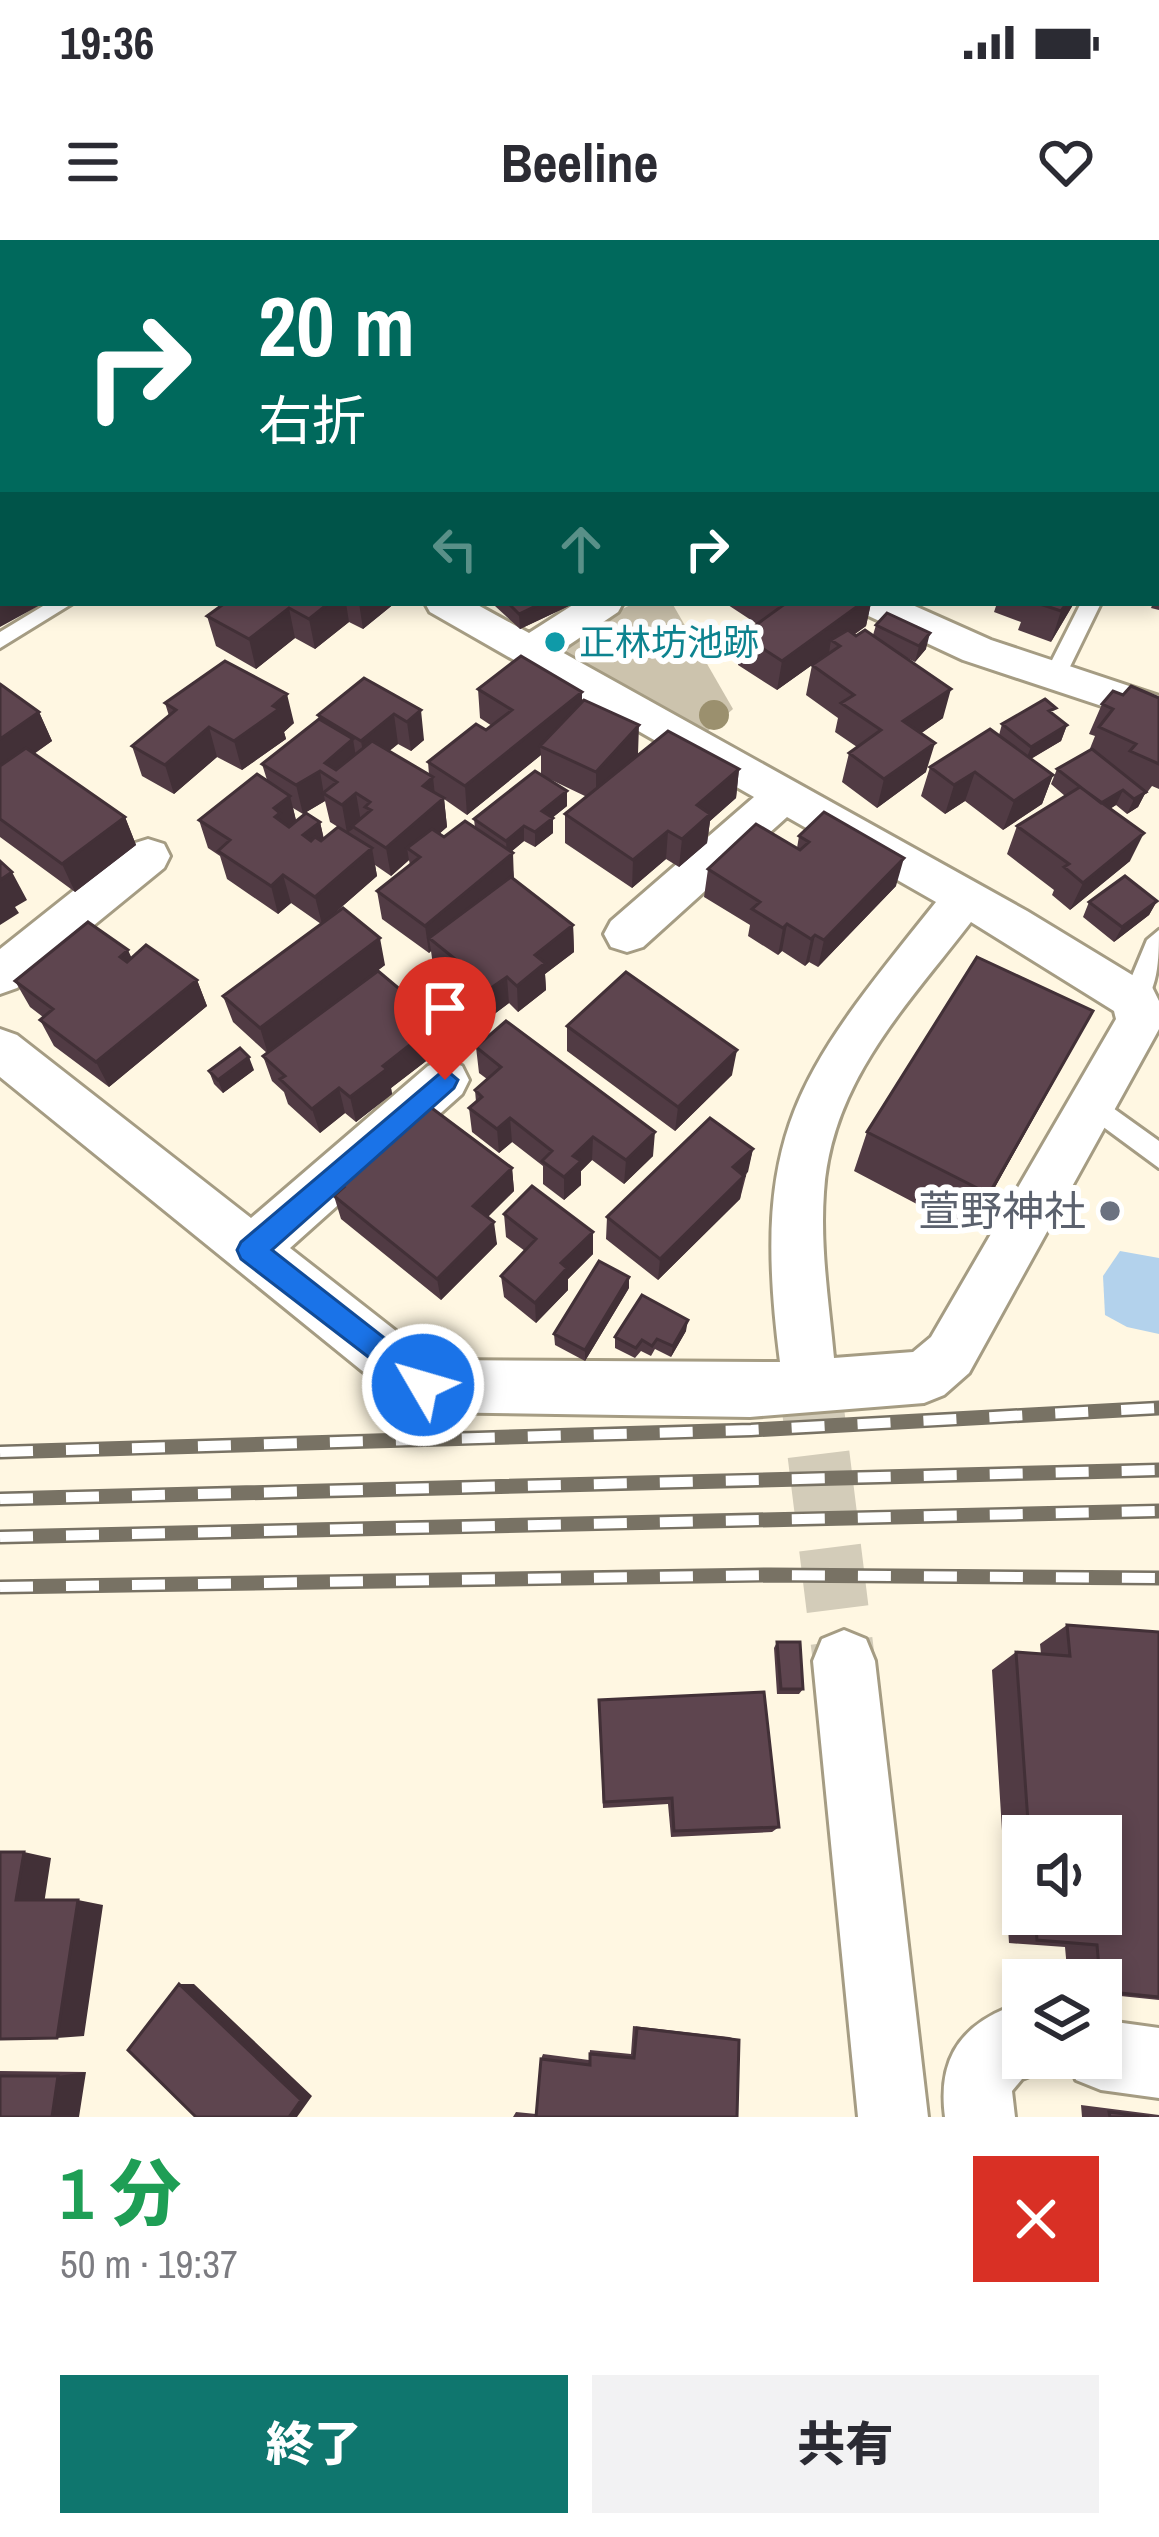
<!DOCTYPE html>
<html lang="ja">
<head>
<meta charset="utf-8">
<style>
  body { margin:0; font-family:"Archivo Narrow","Noto Sans JP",sans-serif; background:#f2f2f3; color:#2b2b33; height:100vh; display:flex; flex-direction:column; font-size:45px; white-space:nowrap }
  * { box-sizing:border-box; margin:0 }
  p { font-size:39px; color:#7c7c81 }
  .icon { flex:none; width:66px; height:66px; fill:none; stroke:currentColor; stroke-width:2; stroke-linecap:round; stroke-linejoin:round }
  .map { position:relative; height:1877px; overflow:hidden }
  .drawer { display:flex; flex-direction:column; background:#fff; flex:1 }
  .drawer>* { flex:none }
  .guide { position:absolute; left:0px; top:0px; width:1161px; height:366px; box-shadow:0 6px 18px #0003; background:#00695c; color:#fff; overflow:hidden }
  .tools { position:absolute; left:1002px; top:1575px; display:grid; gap:24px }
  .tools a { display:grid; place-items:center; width:120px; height:120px; border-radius:0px; background:#fff; box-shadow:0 6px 18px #0003; font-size:60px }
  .pin { position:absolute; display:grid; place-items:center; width:102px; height:102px; color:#fff; margin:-123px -51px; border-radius:50% 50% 50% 0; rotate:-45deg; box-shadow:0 0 12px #0007 }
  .pin .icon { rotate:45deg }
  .me { position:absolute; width:132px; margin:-66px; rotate:308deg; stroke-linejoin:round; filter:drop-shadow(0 0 9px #0008) }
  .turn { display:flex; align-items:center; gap:42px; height:252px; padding:0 60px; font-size:54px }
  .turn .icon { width:156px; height:156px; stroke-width:2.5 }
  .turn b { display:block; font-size:84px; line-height:102px }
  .lanes { display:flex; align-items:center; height:114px; padding:0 60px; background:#0003; justify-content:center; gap:60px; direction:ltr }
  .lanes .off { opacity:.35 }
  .round { display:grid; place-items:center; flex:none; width:126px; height:126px; border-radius:0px; background:#f2f2f3 }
  .summary { display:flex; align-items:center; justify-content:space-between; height:204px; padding:0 60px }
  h1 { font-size:72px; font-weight:800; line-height:90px; color:#1e9e55 }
  .action { display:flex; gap:24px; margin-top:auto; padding:24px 60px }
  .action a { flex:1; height:138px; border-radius:0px; background:#0f766e; color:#fff; font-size:48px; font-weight:800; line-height:138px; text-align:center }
  .action a+a { background:#f2f2f3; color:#2b2b33 }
  .status { display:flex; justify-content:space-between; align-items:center; height:84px; padding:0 60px; background:#fff; direction:ltr }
  .status svg { height:33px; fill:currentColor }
  header { display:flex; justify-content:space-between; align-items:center; height:156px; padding:0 60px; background:#fff; font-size:54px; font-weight:800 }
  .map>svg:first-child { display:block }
  .green { fill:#ccc3ad }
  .water { fill:#b3d2ec }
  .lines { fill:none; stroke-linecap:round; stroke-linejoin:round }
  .street-tunnel { stroke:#d3ccb9; stroke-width:62; stroke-dasharray:62 32; stroke-linecap:butt }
  .lane-casing { stroke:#a59c83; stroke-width:6 }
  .street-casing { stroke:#a59c83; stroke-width:6 }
  .lane { fill:#fff; fill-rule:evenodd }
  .street { fill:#fff; fill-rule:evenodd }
  .rail-casing { stroke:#787264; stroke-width:15 }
  .rail { stroke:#fff; stroke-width:10; stroke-dasharray:33; stroke-linecap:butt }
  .tree { fill:#9b906e }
  .wall { fill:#513b44; fill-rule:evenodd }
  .shaded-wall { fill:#423037 }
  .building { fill:#5e454f; stroke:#423037; stroke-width:3 }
  .route { fill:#1a73e8; stroke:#114b97; stroke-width:3 }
  .culture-dot { fill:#0f9aa8; stroke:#fff; stroke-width:4.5 }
  .worship-dot { fill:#6b7280; stroke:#fff; stroke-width:4.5 }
  .labels { text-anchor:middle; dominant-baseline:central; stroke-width:12; stroke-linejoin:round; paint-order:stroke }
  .far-culture-label { font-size:36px; fill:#0d838f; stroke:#fff; text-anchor:start }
  .worship-label { font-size:42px; fill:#5b616d; stroke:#fff; text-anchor:end }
</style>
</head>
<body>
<div class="status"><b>19:36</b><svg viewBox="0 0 49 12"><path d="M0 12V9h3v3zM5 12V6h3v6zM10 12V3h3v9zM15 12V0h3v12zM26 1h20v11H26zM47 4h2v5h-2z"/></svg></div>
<header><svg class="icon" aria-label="menu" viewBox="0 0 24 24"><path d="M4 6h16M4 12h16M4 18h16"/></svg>Beeline<svg class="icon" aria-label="heart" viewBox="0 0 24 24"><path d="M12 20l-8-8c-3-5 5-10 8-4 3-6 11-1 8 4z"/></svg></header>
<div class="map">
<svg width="1159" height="1877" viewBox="0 0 1159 1877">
  <rect width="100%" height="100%" fill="#fff7e2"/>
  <path class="green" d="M634,363h38l61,106 -32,28 -137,-82 11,-21z"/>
  <path class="water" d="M1120,1011l39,7v76l-32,-7 -22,-12 -2,-39z"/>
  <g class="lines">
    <path class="street-tunnel" d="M807,1121l37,300"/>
    <g class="lane-casing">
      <path id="lane" d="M48,363h25l-73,45v-16z
        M1081,363h20l-37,76h-16l-3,-5z
        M1159,690c0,26 0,67 -24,80l-9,-3 -4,-7 25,-60z
        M1092,853l67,48v27l-76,-56 -4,-8 4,-8z"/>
    </g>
    <g class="street-casing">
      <path id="street" d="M745,0h38l-40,3z
        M0,141h3v22h-3z
        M425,363h49l55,30 47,-30h47l-5,9 -58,39 467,260 125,76 7,14v28l-190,344 -25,22 -20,8 -174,14 -327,-5 -20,-8 -403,-327v-48l17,6 234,183 177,-152 17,-6 17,6 7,14 -7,14 -172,154 143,112 347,2c-30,-231 17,-287 156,-460l-149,-85 -144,130 -16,5 -16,-5 -7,-13 7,-13 143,-124 -324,-185zM971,682l143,89 2,8 -185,318 -18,15 -79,6c-5,-55 -14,-110 -10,-166 7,-110 83,-187 147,-270z
        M855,363h53l83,37 168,56v29l-196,-65 -103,-48z
        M148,599l16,5 6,12 -6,12 -147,120 -17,6v-45l132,-105z
        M844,1390l22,9 9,22 53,456h-70l-45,-456 9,-22z
        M1007,1768l16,2v48h29l-5,11 -25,10 -10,12 3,26h-70c-7,-53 11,-88 62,-109z
        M1101,1780l58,8v70l-58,-8 -25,-10 -8,-22h33z"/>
    </g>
    <use href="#lane" class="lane"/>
    <use href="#street" class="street"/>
    <g class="rail-casing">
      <path id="rail" d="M0,1212l751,-22 408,-22
        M0,1259l1159,-29
        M0,1297l1159,-26
        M0,1347l770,-12 389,3"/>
    </g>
    <use href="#rail" class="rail"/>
  </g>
  <g class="tree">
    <circle cx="677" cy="399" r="14"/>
    <circle cx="714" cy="475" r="15"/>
  </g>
  <path class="wall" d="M123,0h143l-77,3h-62z
    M390,0h144l-9,3h-134z
    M666,0h56l-2,3h-51z
    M1158,308l1,1v61l-8,-2 2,-5h5z
    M225,363h170l-32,26 -14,-7 -34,27 -20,-11 -39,31 -40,-23 -9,-30z
    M494,363h79v1l-53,25 -25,-23z
    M725,363h146l-5,23 -11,8 18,1 3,-10 50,24 -11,13 -12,-6 40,62 -22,15 5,39 -49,36 -35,-26 7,-29 8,-6 -22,-15 3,-14 -32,-23 6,-30 -35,25 -39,-25 4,-30 15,-11z
    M997,363h77l-23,39 -33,-12 3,-8 -27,-10z
    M364,438l60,62 -13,11 -13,-7 -9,7 40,24 -1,-13 64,-36 -12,-8 -2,-29 104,13 56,52 101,15 -3,29 -26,23 -3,22 -28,24 -13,-8 -34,29 -67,-45v-29l22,-17 -46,-22v-20l-74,60 -23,-16 3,28 -8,7 5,3 31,-9 -1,-9 93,-28v15l-15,12 1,15 -18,14 -11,-6 -13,11 3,27 59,46 1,27 -29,22 1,16 -28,22 -9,-9 -16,12 -60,-50 -2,-14 -2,2 -47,-34 -5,-28 33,-26 -1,-5 -18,16 -16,-11 2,11 -48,42 56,47 -33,25 91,58 -52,40 1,6 -36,28 -11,-9 -25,20 -32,-29 -4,-12 -12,-11 -9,-25 4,-3 -34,-31 -10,-26 98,-72 -30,-21 -13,11 -51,-35 -7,-23 -12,-8 -9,-28 68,-40 -5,-16 57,-44 -1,-5zM325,561l5,21 8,5 -14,12 -4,-17 -24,-1 -3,-13 10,6z
    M0,444l39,28 13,29 -18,13 91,63 11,28 -61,47 -75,-55z
    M1123,455l36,3v91l-7,-3 -6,8 -1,-1 -7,14 -11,7 -11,-9 -6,4 20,52 -60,49 -18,-15 2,-5 -47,-36 10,-28 48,-30 -14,-12 6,-15 32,-18 6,-15 -6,-2 13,-30z
    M165,463l129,20 -10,9 2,7 -44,31 -25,-13 -43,37 -32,-18 -10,-30 37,-30z
    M1053,475l14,10 -6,16 -30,18 22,16 -11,29 -39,26 -38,-29 -20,13 -24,-18 9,-29 69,-32 3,-11z
    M799,596l97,50 -78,81 -9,-5 -4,4 -23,-15 -4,4 -30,-19 2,-11 -46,-28 4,-28 89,-21z
    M1157,661l-8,14 -35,27 -31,-25 6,-15z
    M131,718l66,22 10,26 -98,81 -55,-41 -14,-26 3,-3 -13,-10 -15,-26z
    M1093,771l-123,221 -116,-61 13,-39z
    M567,786l165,49 -57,56 -108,-80z
    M476,807l177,109 -29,28 -32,-24 -11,11v14l-17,15 -21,-16v-18l-31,-24 -13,11 -27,-21 -3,-24 7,-6 -1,-12 12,-11 -8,-6z
    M254,830l-31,23 -9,-9 -5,-13z
    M753,909l-13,50 -82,81 -52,-41 1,-22z
    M368,922l144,6 2,23 -27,26 10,27 -56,56 -100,-81 -7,-23 5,-4 -4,-12z
    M504,974l89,18v22l-25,25v11l-32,33 -32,-26 -3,-21 24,-25 -19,-14z
    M629,1048l-44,73 -30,-16 -1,-11z
    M686,1091l-15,26 -16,-8 -4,7 -10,-5 -6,7 -20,-10v-11z
    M1067,1385l92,7v368l-58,-6v-14h-33l-3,-33 -56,-4 -17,-273 24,-18 25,2 -1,-10zM1023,1596h78v78h-78z
    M777,1402l26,47 -4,5h-22l-3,-46z
    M599,1460l180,127 -7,5 -101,5 -3,-33 -65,4z
    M633,1786l96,11 10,3 -2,77h-224l3,-5 20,2 5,-55 2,-5 46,6 1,-10 41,4z
    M0,1831l86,1 -86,45z
    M1081,1865l78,10v2h-77z"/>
  <path class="shaded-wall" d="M147,0h49l-7,3h-42z
    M485,0h49l-9,3h-40z
    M684,0h38l-2,3h-37z
    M858,0h20l-1,3h-26z
    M3,211v37l-3,2v-37z
    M3,348v15l39,1 -42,23v-37z
    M329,363h17l3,19 -34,27 -6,-30z
    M359,363h36l-32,26z
    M542,363l31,1 -53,25 -1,-15z
    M862,363h9l-5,23 -27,19 -8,-5 -2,13 -52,37 5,-29z
    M1067,363h7l-23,39 10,-31z
    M289,368l6,30 -39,31 -7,-30z
    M930,393l-4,16 -11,13 4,-16z
    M951,449l-8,29 -47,33 7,-30z
    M582,452v30l-42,24 1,9 -74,60 -2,-29z
    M287,454l7,29 -10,9 2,7 -44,31 -8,-29z
    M421,470l3,30 -13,11 -4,-29z
    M39,472l13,29 -52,36v-38z
    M394,474l4,30 -32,26 -5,-29z
    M639,485l-1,29 -42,47v-29z
    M1067,485l-6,16 -36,21 6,-15z
    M209,487l8,30 -43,37 -9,-29z
    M353,499l5,30 -20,17 -13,-23z
    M935,503l-9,29 -49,36 7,-29z
    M739,529l-3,29 -26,23 -3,22 -28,24 3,-28 15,-34z
    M320,531l5,30 -22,13 -7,-29z
    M975,532l-10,29 -20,13 9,-29z
    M1053,535l-11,29 -39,26 11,-29z
    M433,537l3,28 8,-7 3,29 -31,27 -9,-6 2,12 -18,16 -5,-28 37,-62z
    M1123,550l-7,15 -24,14 7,-15z
    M567,551v15l-25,20v-15z
    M1146,552l-8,15 -11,7 7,-15z
    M356,553l5,29 -9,4 1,3 -6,4 -5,-28z
    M290,556l7,28 -15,21 -8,-37z
    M125,577l11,28 -61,47 -13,-28z
    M553,578v15l-18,14v-15z
    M320,582l6,28 -23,-15z
    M524,586v15l-17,14 -1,-14z
    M668,591l-2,28 -34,29 1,-28z
    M1144,593l-14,28 -60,49 13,-27z
    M372,608l5,28 -55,48 -7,-27z
    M513,613l1,28 -85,57 2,13 -2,2 -4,-27z
    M904,618l-8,28 -78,81 6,-27z
    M12,632l15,28 -12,7 4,6 -19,12v-45z
    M283,635l8,28 -13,11 -7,-28z
    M1157,661l-8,14 -35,27 8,-15z
    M787,684l-5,27 -4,4 5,-27z
    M573,685l1,27 -29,22 1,16 -28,22 -1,-26 18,-31z
    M815,695l-6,27 -4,4 6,-27z
    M380,698l5,27 -117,89 -8,-26z
    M128,710l12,26 -20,-19z
    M507,737l2,26 -16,12 -2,-27z
    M197,740l10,26 -98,81 -13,-25z
    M1093,771l-23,42 -100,179 19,-38z
    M439,782l4,26 -52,40 1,6 -36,28 -6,-25 33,-31z
    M737,810l-5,25 -57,56 3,-24z
    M249,817l5,13 -31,23 -5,-13z
    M339,848l6,25 -25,20 -8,-24z
    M510,878l2,24 -13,11 -2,-24z
    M655,892l-2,24 -29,28 2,-24z
    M593,897l-1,23 -11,11v14l-17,15v-23l9,-21z
    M753,909l-5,23 -19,18 4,-23z
    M512,928l2,23 -38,38 -3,-23z
    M744,936l-4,23 -82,81 2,-21z
    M494,982l3,22 -56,56 -4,-21z
    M593,992v22l-25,25v11l-32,33 -1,-20 26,-40z
    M629,1037v11l-44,73v-11z
    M688,1080l-2,11 -15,26 2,-11z
    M24,1612l27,6 -7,46 -28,-4z
    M78,1660l25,5 -19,131 -27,2z
    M179,1744h15l118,112 -15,21h-8z
    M86,1832l-7,45h-27l6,-41z"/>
  <path class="building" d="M195,0h69l-3,1 3,2h-74z
    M408,0h65l-7,3h-54z
    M575,0h73l-2,1 3,2h-70z
    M767,0h91l-7,3h-91z
    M890,0h38l-2,3h-38z
    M935,0h76l-2,3h-64z
    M1127,0h32v15l-1,-12h-25z
    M0,190l3,2v19l-3,2z
    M0,277l3,2v16l-3,-3z
    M0,309l3,2v37l-3,2z
    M225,363h104l-20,16 -20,-11 -40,31 -42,-23z
    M508,363h34l-23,11z
    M776,363h86l-80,58 -40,-26 40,-29z
    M1037,363h30l-6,8z
    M887,373l43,20 -11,13 -43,-21z
    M848,390l8,6 9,-6 86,59 -48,32 32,22 -51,36 -35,-26 32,-23 -40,-27 13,-8 -42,-30 28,-19 -9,-6z
    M521,416l61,36 -117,94 -37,-24 48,-38 10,6 26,-20 -34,-21z
    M225,421l62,33 -14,12 6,3 -45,32 -25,-14 -44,38 -33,-19 44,-36 -11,-7z
    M364,438l57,32 -14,12 -13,-8 -33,27 -43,-26z
    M0,444l39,28 -39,27z
    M1131,446l28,12v66l-29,-13 6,-7 -37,-17 14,-18 -11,-5 11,-13 10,4z
    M1045,459l11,9 -7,3 18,14 -36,22 -29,-23z
    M584,460l55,25 -43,47 -56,-26z
    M319,479l34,20 -28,24 11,7 36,-29 61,36 -10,9 21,12 -58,50 -34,-22 19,-16 -6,-3 5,-5 -14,-9 -14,12 -19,-12 14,-11 -17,-11 -24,14 -34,-21z
    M990,489l63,46 -39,26 -39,-29 -21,13 -24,-18z
    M668,491l71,38 -42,36 13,9 -28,25 -14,-8 -35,29 -68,-46z
    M26,508l99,69 -63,47 -62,-45v-53z
    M1092,509l54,43 -12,7 -11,-9 -22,13 -44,-34z
    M535,531l32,20 -25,20 11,7 -18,14 -11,-6 -18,15 -32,-22z
    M257,534l33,22 -16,12 6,5 -5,4 14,10 17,-14 14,9 -17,13 8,6 4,-4 6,4 17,-14 34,21 -57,49 -32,-22 -12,11 -53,-35 12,-11 -31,-20z
    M1080,547l64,46 -61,50 -19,-16 5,-3 -52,-38z
    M824,572l80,46 -80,82 -9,-5 -4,4 -24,-15 -4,4 -31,-19 8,-7 -52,-33 48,-45 44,26 9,-8 -10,-6z
    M465,581l48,32 -88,73 -48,-35 43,-34 -13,-9 25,-19 12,8z
    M0,621l12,11 -12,8z
    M1125,636l32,25 -35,26 -33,-25z
    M511,637l62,48 -38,30 10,8 -28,23 -10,-9 -16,11 -62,-50z
    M343,668l37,30 -120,90 -37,-32z
    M88,682l40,28 -8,7 7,5 19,-17 51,35 -101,82 -56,-42 13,-11 -38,-28z
    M977,717l116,54 -104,183 -122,-62z
    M378,731l61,51 -56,44 4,3 -37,28 -11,-9 -27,21 -32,-30 5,-3 -22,-20z
    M626,732l111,78 -59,57 -111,-81z
    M506,781l149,111 -29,28 -33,-23 -20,19 8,5 -17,16 -22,-16 10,-10 -42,-33 -13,11 -28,-21 13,-11 -7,-7 26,-23 -25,-20z
    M240,808l9,9 -31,23 -9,-9z
    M429,866l83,62 -39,38 21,16 -57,57 -103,-83 10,-9 -9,-7 25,-23 8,5z
    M710,878l43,31 -20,18 11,9 -84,83 -53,-42z
    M532,946l61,46 -32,31 6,5 -32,35 -34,-27 35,-37 -32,-25z
    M599,1021l30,16 -44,73 -31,-16z
    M642,1055l46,25 -15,26 -16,-7 -5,7 -10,-6 -6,8 -21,-11z
    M1067,1385l92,7v365l-58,-6 -4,-46 -60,-5 -2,-26h66v-78h-72l-13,-184 54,4z
    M777,1402h23l3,47h-22z
    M764,1452l15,135 -105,4 -2,-33 -68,4 -5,-102z
    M0,1612h24l-8,48h62l-21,138 -57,1z
    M179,1744l122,116 -12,17h-93l-68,-67z
    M637,1788l102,12 -2,77h-201l5,-58 49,6v-11l44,4z
    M0,1836h58l-6,41h-52z
    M1109,1872l40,5h-39z"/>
  <path class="route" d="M445,829l13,11 -4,8 -182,162 161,126 5,9 -5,10 -10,4 -182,-140 -4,-9 4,-8z"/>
  <circle class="culture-dot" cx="555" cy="402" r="12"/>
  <circle class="worship-dot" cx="1110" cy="971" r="12"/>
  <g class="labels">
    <g class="far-culture-label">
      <text x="579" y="402">正林坊池跡</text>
    </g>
    <g class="worship-label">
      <text x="1086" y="971">萱野神社</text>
    </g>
  </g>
</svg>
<div class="tools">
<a><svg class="icon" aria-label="sound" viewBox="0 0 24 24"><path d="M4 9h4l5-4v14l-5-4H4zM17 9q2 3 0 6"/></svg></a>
<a><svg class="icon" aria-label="layers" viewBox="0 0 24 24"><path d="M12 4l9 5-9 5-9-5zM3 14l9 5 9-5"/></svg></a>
</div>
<div class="pin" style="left:445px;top:840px;background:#d93025"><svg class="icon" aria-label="arrive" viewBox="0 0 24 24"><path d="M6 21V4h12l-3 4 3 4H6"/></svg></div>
<svg class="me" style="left:423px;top:1145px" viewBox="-20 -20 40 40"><circle r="17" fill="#1a73e8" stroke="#fff" stroke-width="3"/><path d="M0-11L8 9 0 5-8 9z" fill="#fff"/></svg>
<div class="guide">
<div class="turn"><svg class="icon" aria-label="right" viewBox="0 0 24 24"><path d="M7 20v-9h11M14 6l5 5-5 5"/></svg><div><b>20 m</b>右折</div></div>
<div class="lanes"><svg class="icon off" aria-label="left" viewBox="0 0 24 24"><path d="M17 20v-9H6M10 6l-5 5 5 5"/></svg><svg class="icon off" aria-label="ahead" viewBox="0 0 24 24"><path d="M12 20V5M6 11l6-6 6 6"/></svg><svg class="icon" aria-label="right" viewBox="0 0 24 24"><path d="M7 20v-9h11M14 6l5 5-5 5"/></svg></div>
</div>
</div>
<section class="drawer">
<div class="summary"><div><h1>1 分</h1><p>50 m · 19:37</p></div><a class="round" style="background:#d93025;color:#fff"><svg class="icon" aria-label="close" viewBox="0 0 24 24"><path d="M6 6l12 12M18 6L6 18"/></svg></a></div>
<div class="action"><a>終了</a><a>共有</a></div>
</section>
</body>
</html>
